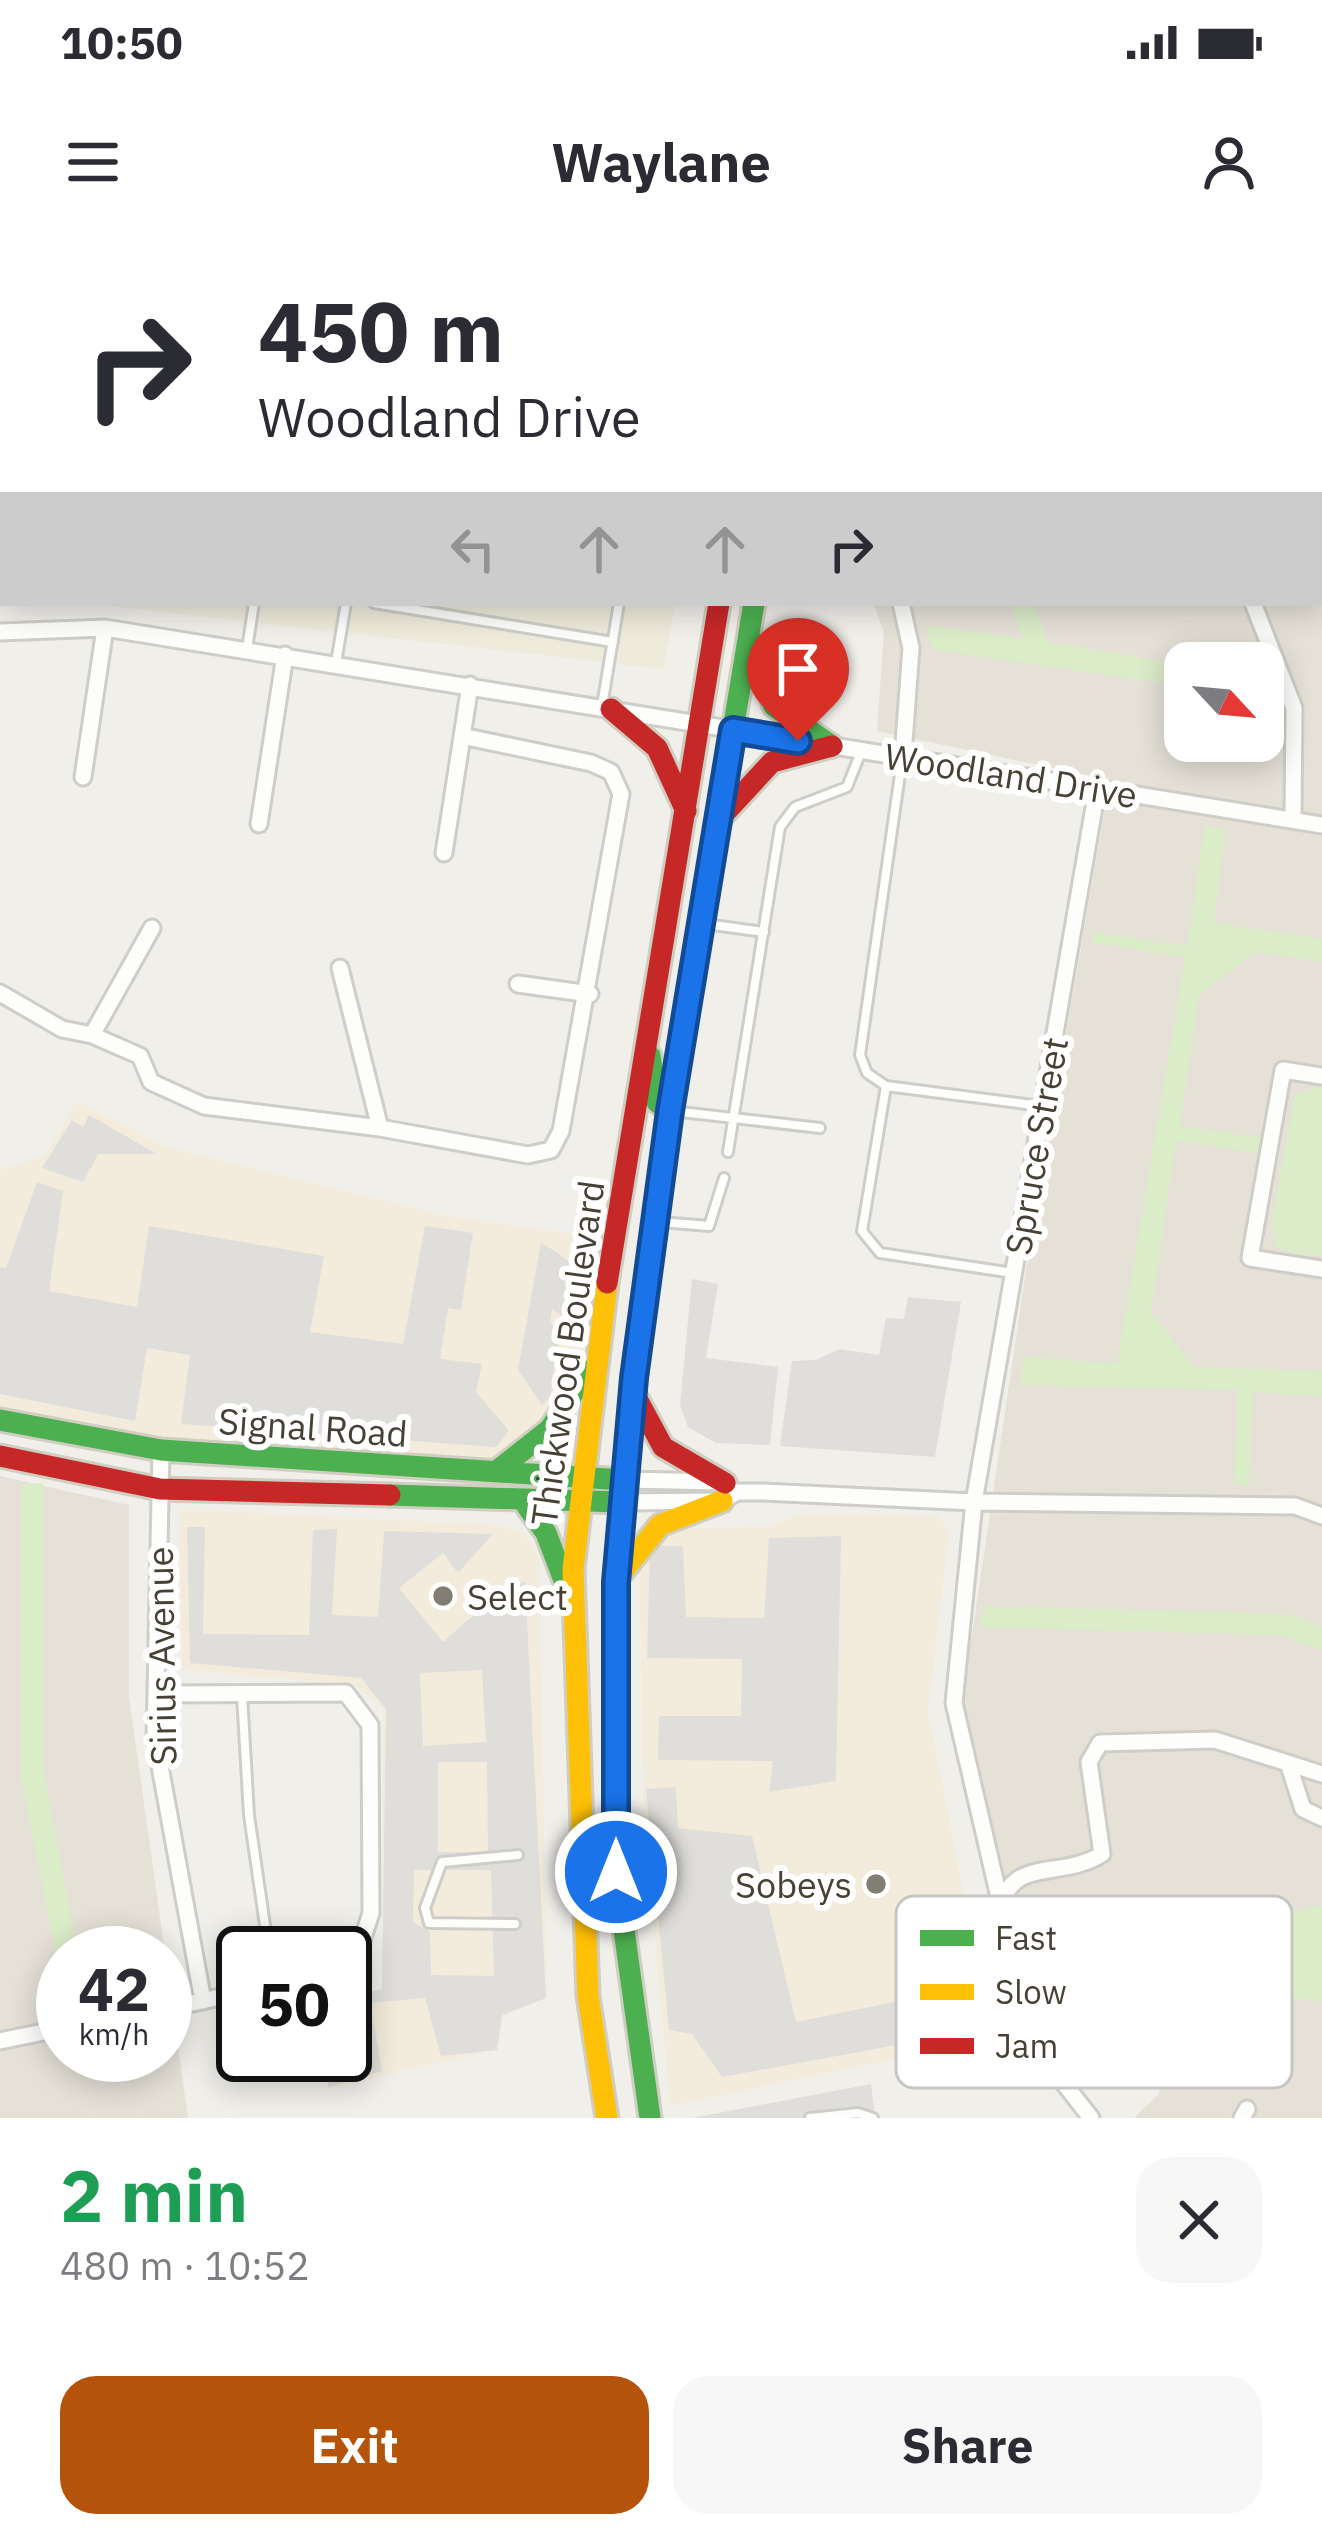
<!DOCTYPE html>
<html lang="en">
<head>
<meta charset="utf-8">
<style>
  body { margin:0; font-family:"IBM Plex Sans",sans-serif; background:#f7f7f7; color:#2b2b33; height:100vh; display:flex; flex-direction:column; font-size:45px; white-space:nowrap }
  * { box-sizing:border-box; margin:0 }
  p { font-size:39px; color:#7c7c81 }
  .icon { flex:none; width:66px; height:66px; fill:none; stroke:currentColor; stroke-width:2; stroke-linecap:round; stroke-linejoin:round }
  .map { position:relative; height:1878px; overflow:hidden }
  .drawer { display:flex; flex-direction:column; background:#fff; flex:1 }
  .drawer>* { flex:none }
  .guide { position:absolute; left:0px; top:0px; width:1323px; height:366px; box-shadow:0 6px 30px #0003; background:#fff; color:#2b2b33; overflow:hidden }
  .needle { width:78px; rotate:116deg }
  .buttons { position:absolute; left:1164px; top:402px; display:grid; gap:24px }
  .buttons a { display:grid; place-items:center; width:120px; height:120px; border-radius:24px; background:#fff; box-shadow:0 6px 30px #0003; font-size:60px }
  .speed { position:absolute; left:36px; top:1686px; display:flex; gap:24px; font-size:60px; font-weight:700; text-align:center }
  .speed>* { display:grid; place-content:center; width:156px; height:156px; border-radius:50%; background:#fff; box-shadow:0 6px 30px #0003; line-height:1 }
  .speed small { font-size:30px; font-weight:400 }
  .speed .limit { border:6px solid #111; border-radius:18px; background:#fff; color:#111 }
  .pin { position:absolute; display:grid; place-items:center; width:102px; height:102px; color:#fff; margin:-123px -51px; border-radius:50% 50% 50% 0; rotate:-45deg; box-shadow:0 0 12px #0007 }
  .pin .icon { rotate:45deg }
  .me { position:absolute; width:132px; margin:-66px; rotate:0deg; stroke-linejoin:round; filter:drop-shadow(0 0 9px #0008) }
  .turn { display:flex; align-items:center; gap:42px; height:252px; padding:0 60px; font-size:54px }
  .turn .icon { width:156px; height:156px; stroke-width:2.5 }
  .turn b { display:block; font-size:84px; line-height:102px }
  .lanes { display:flex; align-items:center; height:114px; padding:0 60px; background:#0003; justify-content:center; gap:60px; direction:ltr }
  .lanes .off { opacity:.35 }
  .round { display:grid; place-items:center; flex:none; width:126px; height:126px; border-radius:36px; background:#f7f7f7 }
  .overview { display:flex; align-items:center; justify-content:space-between; height:204px; padding:0 60px }
  h1 { font-size:72px; font-weight:800; line-height:90px; color:#1e9e55 }
  .action { display:flex; gap:24px; margin-top:auto; padding:24px 60px }
  .action a { flex:1; height:138px; border-radius:36px; background:#b45309; color:#fff; font-size:48px; font-weight:800; line-height:138px; text-align:center }
  .action a+a { background:#f7f7f7; color:#2b2b33 }
  .status { display:flex; justify-content:space-between; align-items:center; height:84px; padding:0 60px; background:#fff; direction:ltr }
  .status svg { height:33px; fill:currentColor }
  header { display:flex; justify-content:space-between; align-items:center; height:156px; padding:0 60px; background:#fff; font-size:54px; font-weight:800 }
  .map>svg:first-child { display:block }
  .residential { fill:#e5e1d7; fill-rule:evenodd }
  .commercial { fill:#f3ecdc }
  .education { fill:#eeebdc }
  .green { fill:#dbecc9 }
  .parking { fill:#dfdeda; fill-rule:evenodd }
  .lines { fill:none; stroke-linecap:round; stroke-linejoin:round }
  .lane-casing { stroke:#cecdc7; stroke-width:14 }
  .street-casing { stroke:#cecdc7; stroke-width:21 }
  .fast-casing { stroke:#d0cdc1; stroke-width:27 }
  .slow-casing { stroke:#d0cdc1; stroke-width:27 }
  .jam-casing { stroke:#d0cdc1; stroke-width:27 }
  .lane { stroke:#fdfdfc; stroke-width:8 }
  .street { stroke:#fdfdfc; stroke-width:15 }
  .fast { stroke:#4caf50; stroke-width:21 }
  .slow { stroke:#ffc107; stroke-width:21 }
  .jam { stroke:#c62828; stroke-width:21 }
  .route-casing { stroke:#114b97; stroke-width:30 }
  .route { stroke:#1a73e8; stroke-width:21 }
  .poi-dot { fill:#827e74; stroke:#fff; stroke-width:4.5 }
  .labels { text-anchor:middle; dominant-baseline:central; stroke-width:12; stroke-linejoin:round; paint-order:stroke }
  .street-label { font-size:36px; fill:#474135; stroke:#fff }
  .poi-label { font-size:36px; fill:#474135; stroke:#fff; text-anchor:start }
  .key { fill:#fff; stroke:#c8c6c2; stroke-width:3 }
  .key-label { font-size:33px; fill:#474135 }
</style>
</head>
<body>
<div class="status"><b>10:50</b><svg viewBox="0 0 49 12"><path d="M0 12V9h3v3zM5 12V6h3v6zM10 12V3h3v9zM15 12V0h3v12zM26 1h20v11H26zM47 4h2v5h-2z"/></svg></div>
<header><svg class="icon" aria-label="menu" viewBox="0 0 24 24"><path d="M4 6h16M4 12h16M4 18h16"/></svg>Waylane<svg class="icon" aria-label="person" viewBox="0 0 24 24"><circle cx="12" cy="8" r="4"/><path d="M4 21q1-7 8-7t8 7"/></svg></header>
<div class="map">
<svg width="1322" height="1878" viewBox="0 0 1322 1878">
  <rect width="100%" height="100%" fill="#f0efea"/>
  <path class="residential" d="M980,0h342v1666l-304,63 -55,-273 68,-459 79,-457 -233,-49 7,-99 -11,-29h447v-360h-347zM1185,423h78v78h-78z
    M0,1236l129,29v192l36,256h-102v102h102v-101l23,164h-188z
    M1311,1749l11,8v121h-188l24,-23 33,-77z"/>
  <path class="commercial" d="M77,861l90,46 281,69 165,23 -18,117 -33,63 -68,53 -333,-22 -161,-30v-251l45,-13z
    M180,1269l318,16 27,8 14,24 8,441 -44,18 -5,33 -170,39 -10,-33h27v-58l38,-8v-281l-30,-24 -171,-14z
    M798,1275l140,1 11,18 -21,177 64,328 -322,67 -26,-290 -5,-255 12,-23 19,-9 100,-3z"/>
  <path class="education" d="M83,363h592l-11,66z"/>
  <path class="green" d="M1010,363h23l15,39 137,23v21l-254,-37 -4,-24 96,14z
    M1205,585l21,3 -12,94 108,17v23l-67,-10 -56,43 -19,131 88,12 -3,16 -89,-13 -25,171 43,55 128,4v25l-69,-4 -4,93h-15l4,-95 -218,-5 5,-29 92,8 68,-406 -93,-16 2,-10 93,14z
    M1315,847l7,1v167l-32,-1 -14,-8 -5,-20 24,-131z
    M43,1243l1,290 34,180h-15v37l-41,-206 -1,-300z
    M985,1366l307,8 30,14v23l-39,-16 -303,-8z
    M1322,1666v95l-55,-6 -14,-76z"/>
  <path class="parking" d="M89,875l68,39h-59l-15,28 -41,-14 30,-48 11,7z
    M37,942l26,9 -14,100 88,16 12,-81 175,30 -14,76 93,12 22,-118 48,7 -12,77 -13,-2 -8,51 42,5 -6,28 33,39 -13,16 -315,-23 9,-69 -43,-7 -12,73 -135,-27v-127l6,1z
    M541,1002l29,20 -6,55 -12,-8 -2,13 10,9 -10,67 -8,7 -24,-35z
    M692,1039l26,5 -12,74 72,9 -8,78 -54,-2 -28,-16 -8,-22z
    M908,1057l53,5 -26,155 -155,-11 12,-85 24,-1 23,-11 40,6 7,-37 18,1z
    M187,1287h18l-2,107 106,1 4,-105 24,-1 -5,86 46,2 6,-86 109,3 -35,39 -15,-20 -44,35 44,54 42,-37 40,-24 21,417 -44,17 -5,35 -56,6 -16,-58 -55,5 12,68 -53,16 -10,-32h26v-58l37,-8 4,-280 -25,-31 -171,-15zM482,1430l4,72 -63,4 -3,-73zM438,1522h49l1,90h-50zM414,1630h77l3,106 -63,-1 -1,-43 -17,-10z
    M841,1296l-5,245 -67,11 4,-31 -115,-1 1,-44h82l1,-57 -95,-1 3,-112h33l3,71 78,1 5,-80z
    M676,1547l2,41 74,8 44,186 177,-36 11,43 -262,48 -30,-43 -23,-4 -23,-241z
    M871,1844l4,34h-183z"/>
  <g class="lines">
    <g class="lane-casing">
      <path id="lane" d="M374,363l239,39
        M247,409l7,-46
        M336,423l10,-60
        M602,466l17,-103
        M902,520l-42,295 7,18 19,13 -24,145 18,22 133,20
        M706,684l58,8
        M886,846l155,20
        M672,871l148,17
        M728,912l52,-325 15,-20 52,-20 14,-35
        M660,982l49,4 15,-48
        M242,1455l7,120 20,138
        M515,1684l-86,-1 -4,-15 17,-46 76,-7
        M810,1878l48,-5 15,5"/>
    </g>
    <g class="street-casing">
      <path id="street" d="M139,3l1,-3
        M944,3l3,-3
        M0,185l3,-2
        M901,363l10,45 -8,108
        M1253,363l41,105 -1,111
        M0,392l105,-4 1217,197
        M83,537l22,-149
        M259,584l26,-169
        M444,613l26,-168
        M340,728l40,160
        M518,744l72,10
        M0,753l62,36 30,6 48,21 11,26 53,24 176,22 148,27 23,-5 10,-19 60,-337 -10,-22 -20,-9 -129,-27
        M92,795l60,-107
        M1322,836l-39,-6 -33,188 72,11
        M161,1210l-6,289 48,262
        M624,1240l99,2
        M621,1262l101,-1 15,-9h26l211,10 321,4 27,10
        M157,1454l189,-1 24,32 1,188 -18,55 -8,2
        M1288,1523l15,46 19,9
        M1001,1666c13,-50 60,-26 101,-52l-13,-92 11,-19 115,-3 107,34
        M165,1769l78,-17
        M0,1801l63,-13
        M1091,1878l-53,-68 -11,-32 -73,-315 20,-201 123,-712
        M1242,1878l5,-9"/>
    </g>
    <g class="fast-casing">
      <path id="fast" d="M811,3l1,-3
        M754,403l20,63 58,40
        M715,599l39,-236
        M650,816l7,46 13,9
        M633,1151l-17,191v290l34,246
        M0,1180l161,30 463,30
        M498,1230l52,-41 37,-57
        M390,1255l231,7
        M522,1259l24,34 21,55"/>
    </g>
    <g class="slow-casing">
      <path id="slow" d="M776,0v3
        M619,1336l41,-51 62,-24
        M607,1878l-19,-122 -15,-427 34,-286"/>
    </g>
    <g class="jam-casing">
      <path id="jam" d="M611,469l46,39 29,63
        M724,574l48,-52 60,-16
        M607,1043l112,-680
        M633,1151l37,-280 45,-272
        M636,1157l27,50 62,36
        M0,1216l160,33 230,6"/>
    </g>
    <use href="#lane" class="lane"/>
    <use href="#street" class="street"/>
    <use href="#fast" class="fast"/>
    <use href="#slow" class="slow"/>
    <use href="#jam" class="jam"/>
  </g>
  <g class="lines">
    <g class="route-casing">
      <path id="route" d="M616,1632v-290l18,-204 36,-267 63,-381 65,11"/>
    </g>
    <use href="#route" class="route"/>
  </g>
  <g class="poi-dot">
    <circle cx="443" cy="1356" r="12"/>
    <circle cx="876" cy="1644" r="12"/>
  </g>
  <g class="labels">
    <g class="street-label">
      <text transform="translate(1011 535) rotate(9)">Woodland Drive</text>
      <text transform="translate(1036 906) rotate(-80)">Spruce Street</text>
      <text transform="translate(567 1113) rotate(-82)">Thickwood Boulevard</text>
      <text transform="translate(313 1187) rotate(4)">Signal Road</text>
      <text transform="translate(161 1416) rotate(-91)">Sirius Avenue</text>
    </g>
    <g class="poi-label">
      <text x="467" y="1356">Select</text>
      <text x="852" y="1644" text-anchor="end">Sobeys</text>
    </g>
  </g>
  <rect x="896" y="1656" width="396" height="192" rx="18" class="key"/>
  <rect x="920" y="1690" width="54" height="16" fill="#4caf50"/>
  <rect x="920" y="1744" width="54" height="16" fill="#ffc107"/>
  <rect x="920" y="1798" width="54" height="16" fill="#c62828"/>
  <g class="key-label">
    <text x="995" y="1710">Fast</text>
    <text x="995" y="1764">Slow</text>
    <text x="995" y="1818">Jam</text>
  </g>
</svg>
<div class="buttons">
<a><svg class="needle" viewBox="-14 -14 28 28"><path d="M0-13l5 13h-10z" fill="#e53935"/><path d="M0 13l5-13h-10z" fill="#7c7c81"/></svg></a>
</div>
<div class="speed"><div>42<small>km/h</small></div><div class="limit">50</div></div>
<div class="pin" style="left:798px;top:501px;background:#d93025"><svg class="icon" aria-label="arrive" viewBox="0 0 24 24"><path d="M6 21V4h12l-3 4 3 4H6"/></svg></div>
<svg class="me" style="left:616px;top:1632px" viewBox="-20 -20 40 40"><circle r="17" fill="#1a73e8" stroke="#fff" stroke-width="3"/><path d="M0-11L8 9 0 5-8 9z" fill="#fff"/></svg>
<div class="guide">
<div class="turn"><svg class="icon" aria-label="right" viewBox="0 0 24 24"><path d="M7 20v-9h11M14 6l5 5-5 5"/></svg><div><b>450 m</b>Woodland Drive</div></div>
<div class="lanes"><svg class="icon off" aria-label="left" viewBox="0 0 24 24"><path d="M17 20v-9H6M10 6l-5 5 5 5"/></svg><svg class="icon off" aria-label="ahead" viewBox="0 0 24 24"><path d="M12 20V5M6 11l6-6 6 6"/></svg><svg class="icon off" aria-label="ahead" viewBox="0 0 24 24"><path d="M12 20V5M6 11l6-6 6 6"/></svg><svg class="icon" aria-label="right" viewBox="0 0 24 24"><path d="M7 20v-9h11M14 6l5 5-5 5"/></svg></div>
</div>
</div>
<section class="drawer">
<div class="overview"><div><h1>2 min</h1><p>480 m · 10:52</p></div><a class="round"><svg class="icon" aria-label="close" viewBox="0 0 24 24"><path d="M6 6l12 12M18 6L6 18"/></svg></a></div>
<div class="action"><a>Exit</a><a>Share</a></div>
</section>
</body>
</html>
